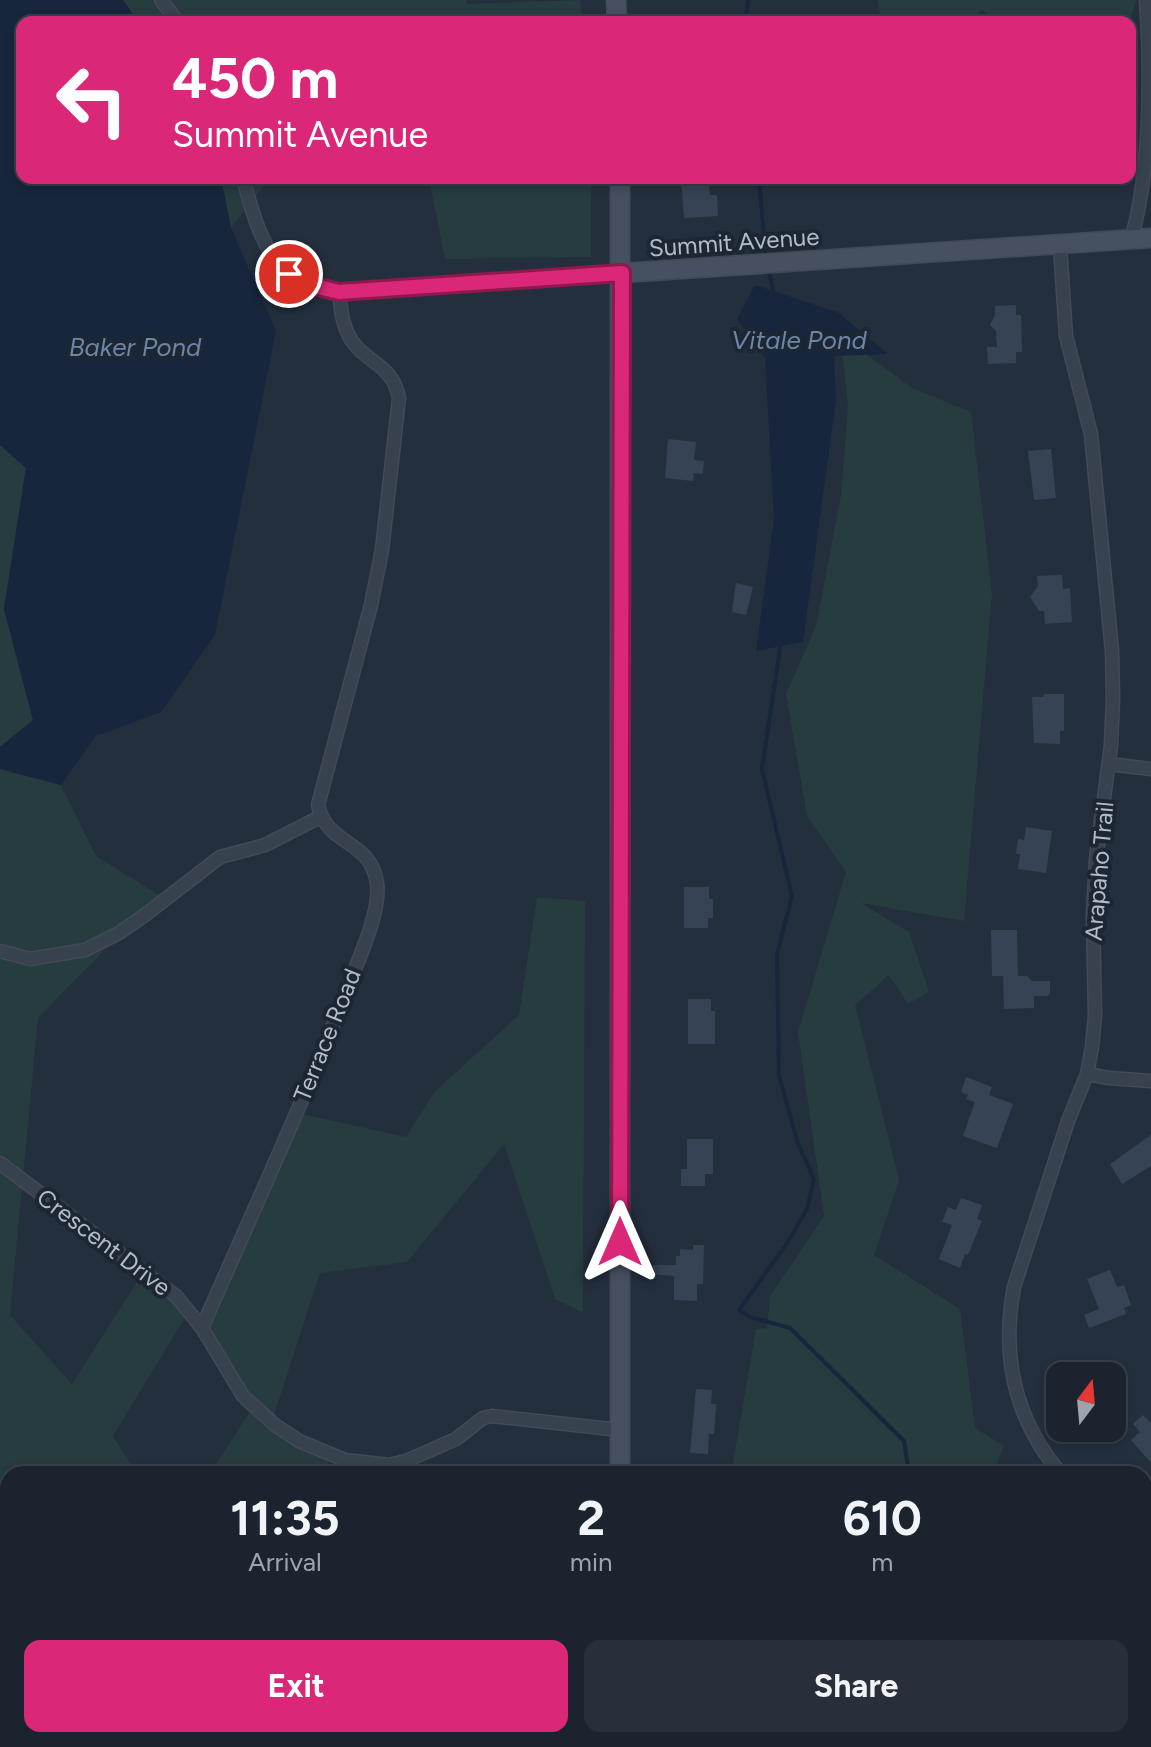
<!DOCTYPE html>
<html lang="en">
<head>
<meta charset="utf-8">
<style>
  body { margin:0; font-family:Figtree,sans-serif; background:#282f3a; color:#f1f3f6; height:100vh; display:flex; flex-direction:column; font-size:30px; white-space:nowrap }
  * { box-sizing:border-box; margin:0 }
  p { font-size:26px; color:#a0a4aa }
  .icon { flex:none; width:44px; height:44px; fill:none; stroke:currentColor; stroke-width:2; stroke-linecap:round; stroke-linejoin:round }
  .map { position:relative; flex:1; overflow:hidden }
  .sheet { position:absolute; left:0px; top:1466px; width:1152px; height:282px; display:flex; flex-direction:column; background:#1b232e; border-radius:24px 24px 0 0; box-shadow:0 4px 12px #0003,0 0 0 2px #39404a }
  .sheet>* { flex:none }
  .hud { position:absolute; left:16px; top:16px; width:1120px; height:168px; border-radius:16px; box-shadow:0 4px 12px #0003,0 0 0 2px #39404a; background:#db2777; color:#fff; overflow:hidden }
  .needle { width:52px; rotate:16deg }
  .buttons { position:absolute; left:1046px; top:1362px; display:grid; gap:16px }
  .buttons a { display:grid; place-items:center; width:80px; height:80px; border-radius:16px; background:#1b232e; box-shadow:0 4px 12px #0003,0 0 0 2px #39404a; font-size:40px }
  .pin { position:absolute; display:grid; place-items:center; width:68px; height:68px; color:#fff; margin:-34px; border:4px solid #fff; border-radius:50%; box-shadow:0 2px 8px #0007 }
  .me { position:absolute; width:88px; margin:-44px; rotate:0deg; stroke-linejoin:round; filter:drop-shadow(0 0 6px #0008) }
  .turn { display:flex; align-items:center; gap:28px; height:168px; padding:0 24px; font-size:36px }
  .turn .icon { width:104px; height:104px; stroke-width:2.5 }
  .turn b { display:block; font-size:56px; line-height:68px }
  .eta { display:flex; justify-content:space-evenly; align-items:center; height:136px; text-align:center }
  .eta b { font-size:48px; font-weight:700; line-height:56px }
  .action { display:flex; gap:16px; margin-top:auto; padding:16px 24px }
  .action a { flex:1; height:92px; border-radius:16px; background:#db2777; color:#fff; font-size:32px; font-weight:700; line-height:92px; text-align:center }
  .action a+a { background:#282f3a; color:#f1f3f6 }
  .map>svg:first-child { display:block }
  .green { fill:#263c3f }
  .water { fill:#17263c }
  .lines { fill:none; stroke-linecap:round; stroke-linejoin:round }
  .stream { stroke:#17263c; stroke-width:4 }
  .building { fill:#364354 }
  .lane-casing { stroke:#414a57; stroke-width:9 }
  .street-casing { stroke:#414a57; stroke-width:15 }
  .secondary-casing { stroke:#414a57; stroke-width:21 }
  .lane { stroke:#38414e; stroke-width:6 }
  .street { stroke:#38414e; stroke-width:12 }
  .secondary { stroke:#465061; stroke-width:18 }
  .route-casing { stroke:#8e194d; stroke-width:20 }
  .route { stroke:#db2777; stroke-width:14 }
  .labels { text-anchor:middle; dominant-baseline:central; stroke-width:8; stroke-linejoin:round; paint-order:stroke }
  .street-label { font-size:24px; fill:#b4bcc9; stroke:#1d2633 }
  .water-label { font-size:26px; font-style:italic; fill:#6d86a8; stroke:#1d2633 }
</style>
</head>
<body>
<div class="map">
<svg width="1151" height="1747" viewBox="0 0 1151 1747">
  <rect width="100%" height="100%" fill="#242f3e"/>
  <path class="green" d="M123,0h343l1,4 113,-4 2,22h-444z
    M878,0h258l-6,22h-129l-20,-12 -8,12h-92z
    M221,178h49l-39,50z
    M429,178h162v79l-146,2z
    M840,335l72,53 59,24 21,182 -28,327 -103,-18 48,29 20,60 -21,12 -19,-29 -34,30 44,175 -25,75 86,54 15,119 29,18 -11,28h-262l25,-145 11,-1 3,-32 54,-80 -26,-184 48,-160 -39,-56 -21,-122 30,-68 25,-131 7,-89z
    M0,445l26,23 -22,141 29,111 -33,27z
    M0,769l61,16 35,71 63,39 -121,123 -28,297 62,69 70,-110 50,32 -79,130 24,38h-129v141l-8,-4z
    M537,897l48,4 -2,412 -28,-14 -51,-155 -97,118 -87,11 -47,145 56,41 -1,15h-118l46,-72 -49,-71 91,-218 108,24 29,-46 84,-76z
    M1151,1726v21h-277l11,-7h245l3,3 11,-3v-7z
    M130,1740h368l-1,7h-370z
    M742,1740h103v7h-102z"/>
  <path class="water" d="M0,0h123l15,22h-116v156h199l10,50 45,103 -61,304 -54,77 -65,24 -35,49 -61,-16v-22l33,-27 -29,-111 22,-141 -26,-23z
    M755,285l84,28 49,41 -54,2 2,44 -33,242 -47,9 18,-132 -9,-161 -28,-39z"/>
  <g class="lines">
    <path class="stream" d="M746,22l2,-22
      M759,178l7,81
      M768,268l6,26
      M781,642l-19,127 30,127 -15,58 2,121 18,66 17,38 -7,30 -19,33 -49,68 11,7 40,11 114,113 5,33
      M820,1740l2,7"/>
  </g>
  <path class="building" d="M681,178h27l2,17h7l1,21 -34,2z
    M1016,305v10h5l1,37h-6v11l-28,1 -1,-17h10l-1,-16 -6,-6 5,-10v-9z
    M668,439l28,3 -2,18 10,1 -1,13 -9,-1 -1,8 -28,-3z
    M1051,449l5,49 -22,2 -6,-49z
    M1062,575l1,14 7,-1 2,34 -27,2 -1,-13h-5l-9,-14 8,-11 -1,-10z
    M736,583l17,4 -7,28 -14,-3z
    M1044,694h20v37h-4v13l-26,-1 -2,-46h11z
    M1026,827l26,4 -6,42 -28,-4 2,-15h-4l2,-15 6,1z
    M684,887h25v12h4v19h-5v10h-24z
    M991,930h26l1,46h9l5,5h18v12l-3,3h-13v12l-30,1 -1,-33h-11z
    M688,999h23v12h4v33h-27z
    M966,1077l26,10 -3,8 24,9 -16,44 -34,-12 12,-34 -9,-3 2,-4 -7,-3z
    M1151,1135v31l-29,18 -12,-20z
    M687,1139h26v35h-8v12h-24v-17h6z
    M961,1198l21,7 -5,14 5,2 -14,34 -3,-1 -5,14 -21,-9 13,-34 -10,-3 6,-15 8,3z
    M693,1245h11l-1,39h-6v17l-23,-1v-24l-24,-2 1,-9h25v-9h4v-7l13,1z
    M1110,1270l7,17 7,-2 7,20 -7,3 2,6 -37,14 -5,-13 15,-6 -12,-30z
    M696,1389l16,1 -1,14h5l-2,30h-5l-1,20 -18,-1z
    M1143,1415l8,8v40l-20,-23 9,-8 -7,-8z"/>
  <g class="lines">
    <g class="lane-casing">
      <path id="lane" d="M977,1740l8,7
        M1032,1740l8,7"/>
    </g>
    <g class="street-casing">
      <path id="street" d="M161,0l17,22
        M243,178c17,64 33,117 113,114l266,-19
        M1131,240c20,-69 20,-168 15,-240
        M1060,246l6,90 25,98 21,217 1,47 -2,47 -15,114 -3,56 2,101 -3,31 -5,27 -19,47 -54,166c-13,69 1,133 47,187
        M1109,764l42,5
        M0,951l30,8 55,-9 34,-17 26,-18 75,-58 45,-12 55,-28
        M1087,1074l22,4 42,3
        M0,1163l176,133 26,32 41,68 32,29 24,16 46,19 44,5 17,-4 50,-22 27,-21 9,-2 128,14
        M202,1328c50,-115 103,-229 148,-346 10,-26 31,-72 27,-99 -7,-45 -50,-36 -59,-78l53,-200 11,-55 17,-152c-7,-34 -30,-33 -47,-57 -10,-15 -11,-31 -13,-49
        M1144,1541l7,-6
        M0,1740l35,7
        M879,1747l16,-7"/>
    </g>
    <g class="secondary-casing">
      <path id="secondary" d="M616,0l1,22
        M622,273l529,-35
        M620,1474v-1296
        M624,1740l2,7"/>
    </g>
    <use href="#lane" class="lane"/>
    <use href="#street" class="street"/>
    <use href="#secondary" class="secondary"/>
  </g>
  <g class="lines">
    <g class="route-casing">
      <path id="route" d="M289,274l17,10 33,8 283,-19 -2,969"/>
    </g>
    <use href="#route" class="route"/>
  </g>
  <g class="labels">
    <g class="street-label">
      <text transform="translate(734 242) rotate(-4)">Summit Avenue</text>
      <text transform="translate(1099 871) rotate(-85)">Arapaho Trail</text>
      <text transform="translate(327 1035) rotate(-68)">Terrace Road</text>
      <text transform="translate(104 1242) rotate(37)">Crescent Drive</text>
    </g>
    <g class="water-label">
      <text x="799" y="340">Vitale Pond</text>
      <text x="135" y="347">Baker Pond</text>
    </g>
  </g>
</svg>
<div class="buttons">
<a><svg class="needle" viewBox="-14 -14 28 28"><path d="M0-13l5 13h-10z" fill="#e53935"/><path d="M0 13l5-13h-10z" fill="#a0a4aa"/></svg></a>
</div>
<div class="pin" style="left:289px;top:274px;background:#d93025"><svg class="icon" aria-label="arrive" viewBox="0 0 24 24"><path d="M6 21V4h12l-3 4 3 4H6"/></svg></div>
<svg class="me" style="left:620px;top:1242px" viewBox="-20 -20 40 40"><path d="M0-17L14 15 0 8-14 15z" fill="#db2777" stroke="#fff" stroke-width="4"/></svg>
<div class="hud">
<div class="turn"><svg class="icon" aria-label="left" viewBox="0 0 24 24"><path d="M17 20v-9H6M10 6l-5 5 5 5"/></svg><div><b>450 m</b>Summit Avenue</div></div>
</div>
<section class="sheet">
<div class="eta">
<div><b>11:35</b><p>Arrival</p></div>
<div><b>2</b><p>min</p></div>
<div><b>610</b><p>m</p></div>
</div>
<div class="action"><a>Exit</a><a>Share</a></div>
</section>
</div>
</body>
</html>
